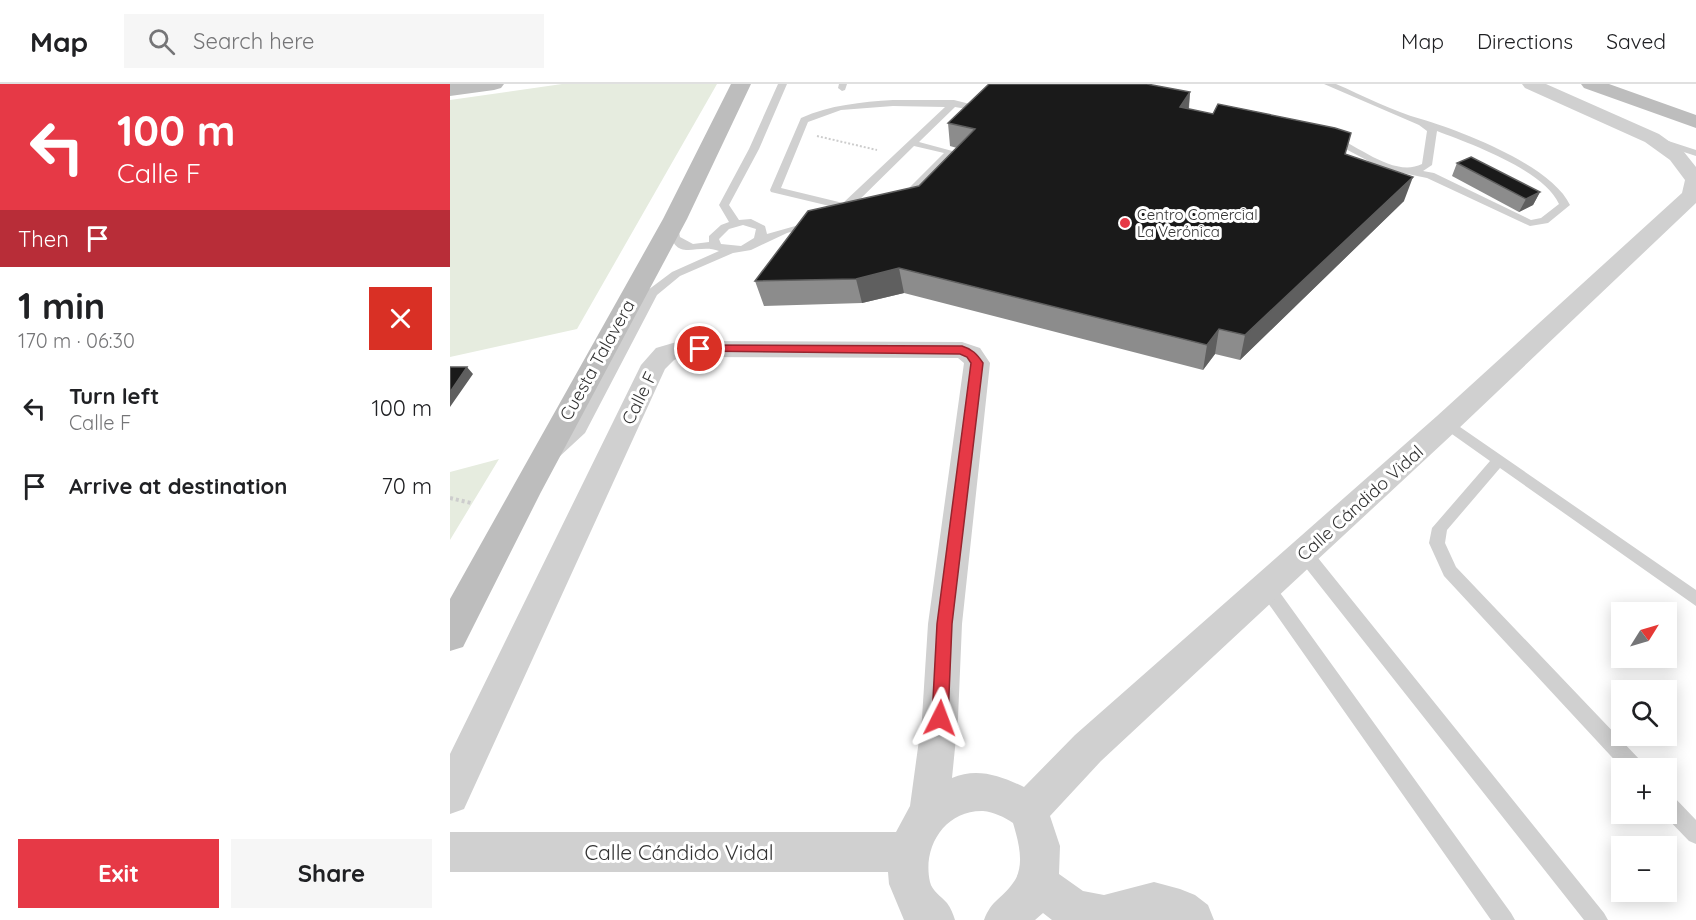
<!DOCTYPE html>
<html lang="en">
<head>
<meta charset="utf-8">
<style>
  body { margin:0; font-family:Quicksand,sans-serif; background:#f6f6f6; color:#202124; height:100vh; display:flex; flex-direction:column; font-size:22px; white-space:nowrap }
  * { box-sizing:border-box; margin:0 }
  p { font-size:20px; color:#757577 }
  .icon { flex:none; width:33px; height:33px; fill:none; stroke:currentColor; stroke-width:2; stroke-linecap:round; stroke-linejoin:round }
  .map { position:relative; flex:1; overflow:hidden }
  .sheet { display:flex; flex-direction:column; background:#fff; width:450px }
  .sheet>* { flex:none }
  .guide { background:#e63946; color:#fff; overflow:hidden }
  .needle { width:39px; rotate:53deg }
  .fabs { position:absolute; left:1161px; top:518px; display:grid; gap:12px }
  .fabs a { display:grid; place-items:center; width:66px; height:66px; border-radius:0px; background:#fff; box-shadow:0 3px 15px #0003; font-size:30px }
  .pin { position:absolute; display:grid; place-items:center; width:51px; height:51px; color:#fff; margin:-26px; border:3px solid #fff; border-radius:50%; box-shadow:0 2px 6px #0007 }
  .me { position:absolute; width:66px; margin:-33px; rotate:3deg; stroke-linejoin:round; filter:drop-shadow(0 0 4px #0008) }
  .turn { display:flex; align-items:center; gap:21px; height:126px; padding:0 18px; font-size:27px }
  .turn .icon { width:78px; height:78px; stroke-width:2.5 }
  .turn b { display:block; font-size:42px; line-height:51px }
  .then { display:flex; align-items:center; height:57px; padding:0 18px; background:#0003; gap:12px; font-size:22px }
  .round { display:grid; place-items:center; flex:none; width:63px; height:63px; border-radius:0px; background:#f6f6f6 }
  .overview { display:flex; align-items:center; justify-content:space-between; height:102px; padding:0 18px }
  h1 { font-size:36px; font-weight:700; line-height:45px }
  .cta { display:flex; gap:12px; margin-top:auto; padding:12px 18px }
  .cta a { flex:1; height:69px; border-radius:0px; background:#e63946; color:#fff; font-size:24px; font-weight:700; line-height:69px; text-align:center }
  .cta a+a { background:#f6f6f6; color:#202124 }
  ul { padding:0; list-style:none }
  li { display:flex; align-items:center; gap:18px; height:78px; padding:0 18px }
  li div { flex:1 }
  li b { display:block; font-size:22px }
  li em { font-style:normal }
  header { display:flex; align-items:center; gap:36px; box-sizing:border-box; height:84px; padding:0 30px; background:#fff; border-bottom:2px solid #e0e0e0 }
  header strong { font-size:28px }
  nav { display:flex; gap:33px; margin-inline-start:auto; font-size:21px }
  .search { width:420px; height:54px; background:#f6f6f6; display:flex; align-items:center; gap:15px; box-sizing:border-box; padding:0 21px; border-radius:0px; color:#757577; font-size:22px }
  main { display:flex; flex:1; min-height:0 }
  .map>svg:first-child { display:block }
  .green { fill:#e6ecdf }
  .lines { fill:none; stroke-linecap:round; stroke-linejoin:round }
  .path-far1 { stroke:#cdcdcd; stroke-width:2; stroke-dasharray:2 2; stroke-linecap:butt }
  .path { stroke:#cdcdcd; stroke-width:4; stroke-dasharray:3 3; stroke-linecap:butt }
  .lane { fill:#d0d0d0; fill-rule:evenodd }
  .street { fill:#d0d0d0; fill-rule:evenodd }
  .secondary { fill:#bdbdbd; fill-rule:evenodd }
  .wall { fill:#8c8c8c }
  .shaded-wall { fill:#5f5f5f }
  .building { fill:#1a1a1a; stroke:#5f5f5f; stroke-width:1.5 }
  .route { fill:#e63946; stroke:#96252e; stroke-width:1.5 }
  .poi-dot { fill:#e63946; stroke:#fff; stroke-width:2 }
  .labels { text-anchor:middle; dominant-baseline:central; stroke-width:6; stroke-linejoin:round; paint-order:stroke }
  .far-poi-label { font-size:15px; fill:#333; stroke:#fff; text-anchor:start }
  .street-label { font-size:18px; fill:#333; stroke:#fff }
  .near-street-label { font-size:21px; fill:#333; stroke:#fff }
</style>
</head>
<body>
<header>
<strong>Map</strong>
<div class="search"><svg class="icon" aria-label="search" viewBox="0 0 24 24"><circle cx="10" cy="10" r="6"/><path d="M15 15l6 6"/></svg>Search here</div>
<nav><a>Map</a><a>Directions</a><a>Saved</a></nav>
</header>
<main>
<section class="sheet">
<div class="guide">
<div class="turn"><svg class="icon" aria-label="left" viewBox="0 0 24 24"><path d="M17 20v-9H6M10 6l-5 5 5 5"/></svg><div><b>100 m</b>Calle F</div></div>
<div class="then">Then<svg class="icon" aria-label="arrive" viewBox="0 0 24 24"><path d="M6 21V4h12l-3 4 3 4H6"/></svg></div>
</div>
<div class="overview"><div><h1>1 min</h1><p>170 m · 06:30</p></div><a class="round" style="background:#d93025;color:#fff"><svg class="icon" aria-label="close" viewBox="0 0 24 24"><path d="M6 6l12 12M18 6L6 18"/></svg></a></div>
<ul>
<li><svg class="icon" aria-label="left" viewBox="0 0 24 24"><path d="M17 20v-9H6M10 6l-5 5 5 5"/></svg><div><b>Turn left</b><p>Calle F</p></div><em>100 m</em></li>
<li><svg class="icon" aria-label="arrive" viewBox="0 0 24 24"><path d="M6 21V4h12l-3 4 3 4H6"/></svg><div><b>Arrive at destination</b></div><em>70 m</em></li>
</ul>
<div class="cta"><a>Exit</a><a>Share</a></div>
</section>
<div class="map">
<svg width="1246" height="836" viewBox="0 0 1246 836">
  <rect width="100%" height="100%" fill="#fff"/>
  <path class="green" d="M112,0h155l-140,245 -127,28v-257z
    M49,375l-49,81v-68z"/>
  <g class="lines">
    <path class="path-far1" d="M367,52l60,14"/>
    <path class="path" d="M0,414l21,5"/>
    <path class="lane" d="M328,0h9l-28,65 -30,56 10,15 12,-1 14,7 2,8 46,-13 5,3 -31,9 -36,17 -18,3 -53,23 -23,19 -72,138 -26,24h-10l-2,-4 2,-4 26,-23 73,-136 24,-18 47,-21c-24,-9 -46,16 -51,-29l1,-2h8l3,17 13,7 16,-2v-6l12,-11 8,-3 -10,-17 30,-56zM293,141l13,4 -2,9 -13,8 -20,-2 -2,-5 10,-10z
      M389,0h8l-2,6 -3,1 -4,-3z
      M874,0h12c28,12 56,27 85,35 41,12 131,47 149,86l-22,18 -18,3 -103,-48 -39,-8 -14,-6 -51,-27 8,-2c27,10 63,43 91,29l5,-33 -8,-6zM987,47c34,13 107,39 122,73l-18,14 -10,2 -97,-47 -11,-2 9,-6z
      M443,16h61l36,9 -5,3 -30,-5 -36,35 37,10 -50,50 -9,-2 47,-47 -30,-7 -64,63 -11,7 -5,-3 4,-5 -67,-16 -1,-2 31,-72c29,-13 60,-16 92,-18zM443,22l52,1 -102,96 -62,-15 27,-66 33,-12z
      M1203,52l43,14v6l-46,-15 -2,-2z
      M997,334l249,172v16l-196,-138 -53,62 -2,13 11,24 185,194 2,7h-21l-178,-192 -15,-33 3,-15 58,-67 -48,-34 -2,-4z
      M854,463l6,1 294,365 4,7h-24l-286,-362 -2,-5 2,-5z
      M817,497l6,2 238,330 4,7h-24l-230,-327 -2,-5 2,-5z
      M1216,709l7,3 23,24v24l-7,-3 -27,-28h4z"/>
    <path class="street" d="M1072,0h24l113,50 25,18 12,15v36l-239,227 -356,331 -51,55 10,30 -1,28 24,17 21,4 50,-13 26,7 15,6 13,10 6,15h-162l-9,-7 -8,7h-51c8,-21 18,-21 29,-37 13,-17 5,-43 0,-60 -9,-6 -19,-11 -30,-12 -38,-1 -61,36 -53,71 2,9 11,14 17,21 4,5 6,11 8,17h-51l-15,-36 -1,-12h-438v-40h446l14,-26 12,-88 6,-94 36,-261 -6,-5 -276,-1 -8,3 -9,9 -201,440 -14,5v-60l191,-389 15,-17 24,-7 282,1 18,6 10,15 -28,261 -4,94 -6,60c25,-11 49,-2 72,9l51,-52 362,-319 245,-223 3,-13 -15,-20 -25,-18 -120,-54z"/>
    <path class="secondary" d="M0,0h54l-3,4 -7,2 -44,6z
      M281,0h20l-64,135 -146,273 -78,155 -13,4v-52l213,-380z
      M1131,0h28l87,31v13l-112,-40z"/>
  </g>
  <path class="wall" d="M740,8l-1,17 156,45 59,47 -164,159 -25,-6 -12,16 -299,-77 -42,10 -98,3 -9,-25 164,-95 38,-38 -7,-2 -2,-23z
    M1007,79l83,29 -7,13 -14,7 -67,-36z"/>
  <path class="shaded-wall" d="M740,8l-2,23 -8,-8z
    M963,93l-9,24 -164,159 5,-25z
    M1090,108l-7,13 -14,7 7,-13z
    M449,184l5,25 -42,10 -6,-24z
    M769,245l-4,25 -12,16 4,-25z
    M17,283l6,7 -23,33v-15z"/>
  <path class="building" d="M539,0h158l43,8 -10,15 33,7 5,-10 117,24 16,5 -6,21 68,23 -168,158 -26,-6 -12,16 -308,-77 -43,11 -101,2 53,-70 111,-25 56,-57 -27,-6z
    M1021,73l69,35 -14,7 -69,-36z
    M0,283h17l-17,25z"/>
  <path class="route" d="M250,261l262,1c10,3 15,8 21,17l-31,261 -4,94 -2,5 -6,3 -6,-3 -2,-5 5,-94 34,-261 -4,-6 -7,-3 -264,-3v-5z"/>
  <circle class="poi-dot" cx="675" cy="139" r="6"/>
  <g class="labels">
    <g class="far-poi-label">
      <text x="687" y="130">Centro Comercial<tspan x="687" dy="17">La Verónica</tspan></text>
    </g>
    <g class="street-label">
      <text transform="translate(147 276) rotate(-61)">Cuesta Talavera</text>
      <text transform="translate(189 314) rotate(-64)">Calle F</text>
      <text transform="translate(910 419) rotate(-42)">Calle Cándido Vidal</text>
    </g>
    <g class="near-street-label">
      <text x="229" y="768">Calle Cándido Vidal</text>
    </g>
  </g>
</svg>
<div class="fabs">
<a><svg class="needle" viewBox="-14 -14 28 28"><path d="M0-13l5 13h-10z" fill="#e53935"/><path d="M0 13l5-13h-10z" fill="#757577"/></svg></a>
<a><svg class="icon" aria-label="search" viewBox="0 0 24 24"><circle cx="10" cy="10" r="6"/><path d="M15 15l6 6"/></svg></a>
<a>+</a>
<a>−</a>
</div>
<div class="pin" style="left:250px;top:265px;background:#d93025"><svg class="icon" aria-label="arrive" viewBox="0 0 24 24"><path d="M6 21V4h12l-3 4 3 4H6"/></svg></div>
<svg class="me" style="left:490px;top:634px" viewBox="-20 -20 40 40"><path d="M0-17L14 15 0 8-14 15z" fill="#e63946" stroke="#fff" stroke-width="4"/></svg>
</div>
</main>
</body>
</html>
